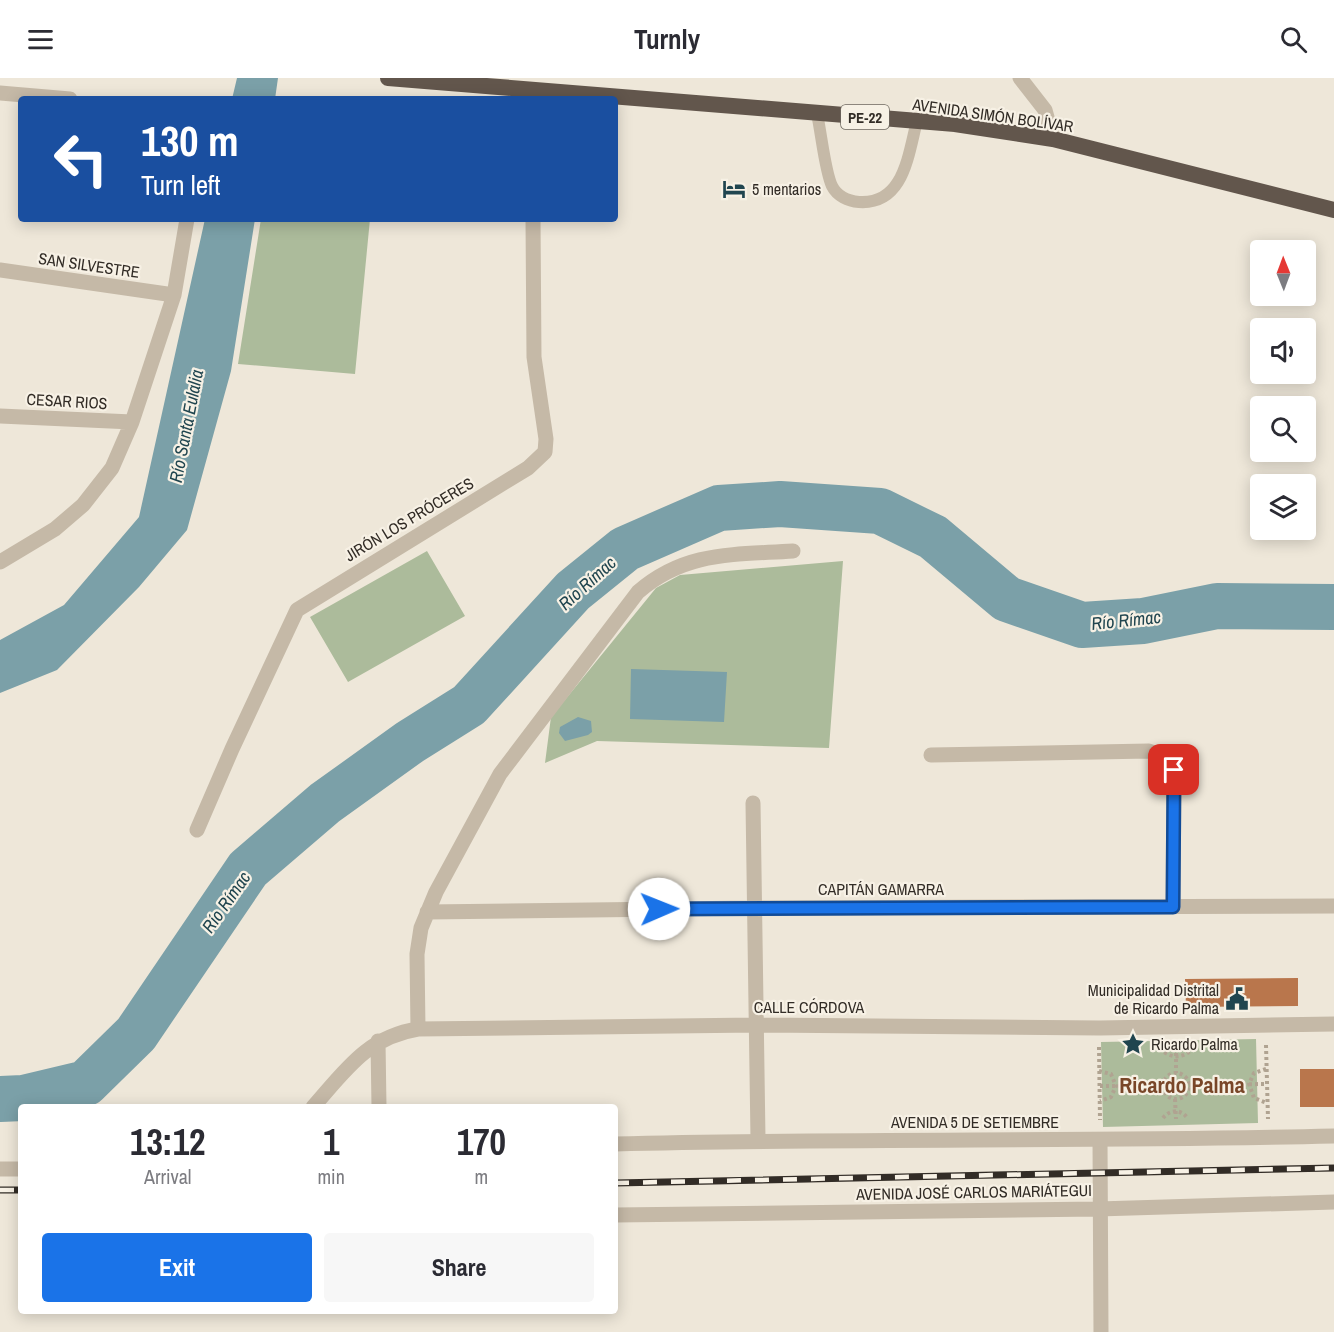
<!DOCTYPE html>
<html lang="en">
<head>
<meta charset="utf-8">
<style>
  body { margin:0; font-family:"Archivo Narrow",sans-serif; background:#f7f7f7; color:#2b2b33; height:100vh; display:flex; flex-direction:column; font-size:22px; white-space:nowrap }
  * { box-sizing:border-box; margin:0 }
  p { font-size:20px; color:#7c7c81 }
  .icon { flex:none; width:33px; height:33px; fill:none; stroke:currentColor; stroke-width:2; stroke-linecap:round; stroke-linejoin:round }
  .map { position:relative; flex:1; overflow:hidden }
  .details { position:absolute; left:18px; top:1026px; width:600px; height:210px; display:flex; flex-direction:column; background:#fff; border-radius:6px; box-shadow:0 3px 15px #0003 }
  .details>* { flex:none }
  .guide { position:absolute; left:18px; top:18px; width:600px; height:126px; border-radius:6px; box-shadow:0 3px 15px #0003; background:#1a4fa0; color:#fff; overflow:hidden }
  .needle { width:39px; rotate:359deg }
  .controls { position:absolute; left:1250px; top:162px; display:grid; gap:12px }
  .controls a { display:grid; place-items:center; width:66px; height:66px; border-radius:6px; background:#fff; box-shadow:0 3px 15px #0003; font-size:30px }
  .pin { position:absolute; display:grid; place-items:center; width:51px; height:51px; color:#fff; margin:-26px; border-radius:12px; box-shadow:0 3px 9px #0006 }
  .me { position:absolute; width:66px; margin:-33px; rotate:89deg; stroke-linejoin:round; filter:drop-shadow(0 0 4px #0008) }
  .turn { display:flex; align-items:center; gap:21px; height:126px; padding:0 24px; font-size:27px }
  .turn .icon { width:78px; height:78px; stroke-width:2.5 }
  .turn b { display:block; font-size:42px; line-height:51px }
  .eta { display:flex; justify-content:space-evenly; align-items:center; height:102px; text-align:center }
  .eta b { font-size:36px; font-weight:800; line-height:42px }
  .button { display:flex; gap:12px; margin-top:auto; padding:12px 24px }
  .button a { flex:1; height:69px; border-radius:6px; background:#1a73e8; color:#fff; font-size:24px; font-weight:800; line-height:69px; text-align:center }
  .button a+a { background:#f7f7f7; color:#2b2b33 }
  header { display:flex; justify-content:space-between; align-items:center; height:78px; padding:0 24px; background:#fff; font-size:27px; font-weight:800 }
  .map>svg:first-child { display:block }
  .green { fill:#acbb9b }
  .water { fill:#7ba0a8 }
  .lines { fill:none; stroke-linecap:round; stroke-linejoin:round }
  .river { stroke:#7ba0a8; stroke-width:46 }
  .building { fill:#b9764c }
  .path { stroke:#b0a391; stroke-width:4; stroke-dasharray:3 3; stroke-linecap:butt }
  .service { stroke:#c5b9a7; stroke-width:12 }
  .minor { stroke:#c5b9a7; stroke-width:15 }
  .tertiary { stroke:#c5b9a7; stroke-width:15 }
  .trunk { stroke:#62564c; stroke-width:16 }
  .rail-casing { stroke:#322c26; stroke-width:7 }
  .rail { stroke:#f7f1e5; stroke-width:4.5; stroke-dasharray:14; stroke-linecap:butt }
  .route-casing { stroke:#114b97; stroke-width:15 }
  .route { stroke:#1a73e8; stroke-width:10 }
  .labels { text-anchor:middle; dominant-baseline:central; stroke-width:4.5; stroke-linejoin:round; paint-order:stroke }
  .shield { fill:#f7f1e5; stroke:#6d675f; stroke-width:1.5 }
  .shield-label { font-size:15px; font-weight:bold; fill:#322c26 }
  .street-label { font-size:16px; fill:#322c26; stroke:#f7f1e5 }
  .poi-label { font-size:16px; fill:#322c26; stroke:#f7f1e5; text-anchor:start }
  .water-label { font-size:18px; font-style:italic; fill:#20454f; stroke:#f7f1e5 }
  .district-label { font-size:22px; font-weight:bold; fill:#794628; stroke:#f7f1e5 }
</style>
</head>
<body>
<header><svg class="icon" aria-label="menu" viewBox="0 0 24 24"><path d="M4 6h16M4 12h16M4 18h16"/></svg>Turnly<svg class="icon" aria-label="search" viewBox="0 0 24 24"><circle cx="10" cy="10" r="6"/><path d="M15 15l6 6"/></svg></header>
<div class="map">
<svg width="1334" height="1254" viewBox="0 0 1334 1254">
  <rect width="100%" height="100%" fill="#eee7d9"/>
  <path class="green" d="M261,141h109l-15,155 -117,-10z
    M427,473l38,65 -117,66 -38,-65z
    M843,483l-14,187 -232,-7 -52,22 6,-46 105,-129 24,-13z
    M1256,961l2,84 -155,4 -2,-85z"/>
  <path class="water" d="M237,0h41l-3,21h-43z
    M205,141h50l-24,152 -44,159 -48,57 -82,83 -57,23v-53l64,-35 75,-88z
    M631,591l96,3 -3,50 -94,-3z
    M578,639l13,4 1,11 -4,3 -23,6 -6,-8 1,-6z"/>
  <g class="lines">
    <path class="river" d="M0,1021l23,-1 63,-15 50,-49 112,-165 77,-66 85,-61 59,-37 104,-114 52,-42 94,-41 61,-4 100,7 53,26 74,62 75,26 61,-4 74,-15 117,1"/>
  </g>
  <path class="building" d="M1298,900v28l-112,1 -1,-28z
    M1300,991h34v38h-34z"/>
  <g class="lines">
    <path class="path" d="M1266,967l2,74
      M1099,969l1,73
      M1176,969v26
      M1160,970c12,13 26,10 36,-3
      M1266,991l-12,4 -5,11 5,14 13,5
      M1099,993l12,3 5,12 -5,11 -11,4
      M1163 1008a13 13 0 1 1 26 0a13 13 0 1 1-26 0Z
      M1189,1007l78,-1
      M1100,1008h63
      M1175,1021l1,20
      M1163,1040c7,-9 19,-9 25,1"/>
    <path class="service" d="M817,36c4,17 8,58 15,72 5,10 16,15 27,16 45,3 49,-47 58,-81"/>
    <path class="minor" d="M1020,0l25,32 8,29
      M0,15l70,6
      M0,192l174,25
      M0,338l132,6
      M0,484l55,-33 28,-24 29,-37 20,-46 42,-127 13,-76
      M931,677l218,-4 21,7 4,12 -1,137
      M753,725l5,336
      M197,752l35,-81 65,-139 231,-142 17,-16 1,-13 -12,-82 -1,-138
      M427,834l325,-4 582,-2
      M418,951l-1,-75 4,-26 15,-36 64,-118 138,-182c47,-41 95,-37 155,-41
      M378,963l1,66
      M313,1029c32,-36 54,-70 105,-78l338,-4 344,3 234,-4
      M1100,1062l1,192
      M615,1137l483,-6 236,-7"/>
    <path class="tertiary" d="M615,1066c240,-6 479,-2 719,-8
      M0,1091h21"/>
    <path class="trunk" d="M388,0l567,46 98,15 281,71"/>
    <g class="rail-casing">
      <path id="rail" d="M615,1105l719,-15
        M0,1112h21"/>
    </g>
    <use href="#rail" class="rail"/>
  </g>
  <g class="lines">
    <g class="route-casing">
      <path id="route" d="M659,831l514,-2 1,-137"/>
    </g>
    <use href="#route" class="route"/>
  </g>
  <defs>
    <g id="hotel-bare" transform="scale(1.8)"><path d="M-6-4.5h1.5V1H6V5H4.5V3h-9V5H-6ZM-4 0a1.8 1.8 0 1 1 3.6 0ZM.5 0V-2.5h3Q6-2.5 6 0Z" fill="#20454f" stroke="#f7f1e5" stroke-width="2.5" paint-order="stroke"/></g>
    <g id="civic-bare" transform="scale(1.8)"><path d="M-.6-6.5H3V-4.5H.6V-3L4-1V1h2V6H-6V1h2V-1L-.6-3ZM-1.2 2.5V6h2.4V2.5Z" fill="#20454f" stroke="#f7f1e5" stroke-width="2.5" paint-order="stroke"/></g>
    <g id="sight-bare" transform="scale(1.8)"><path d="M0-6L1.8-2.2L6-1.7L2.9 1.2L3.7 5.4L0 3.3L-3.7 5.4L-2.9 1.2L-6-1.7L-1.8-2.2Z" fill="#20454f" stroke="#f7f1e5" stroke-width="2.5" paint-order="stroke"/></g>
  </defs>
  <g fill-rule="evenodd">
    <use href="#hotel-bare" x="734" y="111"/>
    <use href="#civic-bare" x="1237" y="921"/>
    <use href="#sight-bare" x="1133" y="966"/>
  </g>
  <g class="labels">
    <rect class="shield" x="841" y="27" width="48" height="24" rx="4.5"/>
    <g class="shield-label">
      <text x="865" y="39">PE-22</text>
    </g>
    <g class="street-label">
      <text transform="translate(993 37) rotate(8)">AVENIDA SIMÓN BOLÍVAR</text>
      <text transform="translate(89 187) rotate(8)">SAN SILVESTRE</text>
      <text transform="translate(67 323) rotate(3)">CESAR RIOS</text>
      <text transform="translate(409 441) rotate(-31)">JIRÓN LOS PRÓCERES</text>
      <text x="881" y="811">CAPITÁN GAMARRA</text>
      <text x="809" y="929">CALLE CÓRDOVA</text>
      <text x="975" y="1044">AVENIDA 5 DE SETIEMBRE</text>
      <text transform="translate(974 1114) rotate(-1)">AVENIDA JOSÉ CARLOS MARIÁTEGUI</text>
    </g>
    <g class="poi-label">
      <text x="752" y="111">5 mentarios</text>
      <text x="1219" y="912" text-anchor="end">Municipalidad Distrital<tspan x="1219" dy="18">de Ricardo Palma</tspan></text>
      <text x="1151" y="966">Ricardo Palma</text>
    </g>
    <g class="water-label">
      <text transform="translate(186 348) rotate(-79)">Río Santa Eulalia</text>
      <text transform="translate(587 505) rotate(-42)">Río Rímac</text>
      <text transform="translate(1126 542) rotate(-6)">Río Rímac</text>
      <text transform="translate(226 824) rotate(-55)">Río Rímac</text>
    </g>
    <g class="district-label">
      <text x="1182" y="1007">Ricardo Palma</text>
    </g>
  </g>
</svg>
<div class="controls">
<a><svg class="needle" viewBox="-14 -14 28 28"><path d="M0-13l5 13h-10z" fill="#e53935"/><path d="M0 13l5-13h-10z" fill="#7c7c81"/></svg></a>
<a><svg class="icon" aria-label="sound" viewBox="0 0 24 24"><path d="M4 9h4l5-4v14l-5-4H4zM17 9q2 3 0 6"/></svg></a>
<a><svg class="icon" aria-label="search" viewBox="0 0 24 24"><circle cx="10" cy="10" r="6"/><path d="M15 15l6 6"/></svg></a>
<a><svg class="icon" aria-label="layers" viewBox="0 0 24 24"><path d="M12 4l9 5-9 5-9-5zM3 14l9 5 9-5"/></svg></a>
</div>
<div class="pin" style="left:1174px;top:692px;background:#d93025"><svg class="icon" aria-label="arrive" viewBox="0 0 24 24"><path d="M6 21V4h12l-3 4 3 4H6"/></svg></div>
<svg class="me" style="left:659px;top:831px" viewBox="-20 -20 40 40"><circle r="19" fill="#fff"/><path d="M0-13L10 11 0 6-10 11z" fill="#1a73e8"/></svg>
<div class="guide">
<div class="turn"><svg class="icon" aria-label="left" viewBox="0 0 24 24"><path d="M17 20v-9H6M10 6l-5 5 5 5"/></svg><div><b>130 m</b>Turn left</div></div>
</div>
<section class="details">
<div class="eta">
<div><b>13:12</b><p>Arrival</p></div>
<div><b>1</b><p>min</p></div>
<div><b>170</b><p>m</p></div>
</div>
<div class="button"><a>Exit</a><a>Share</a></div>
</section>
</div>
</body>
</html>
